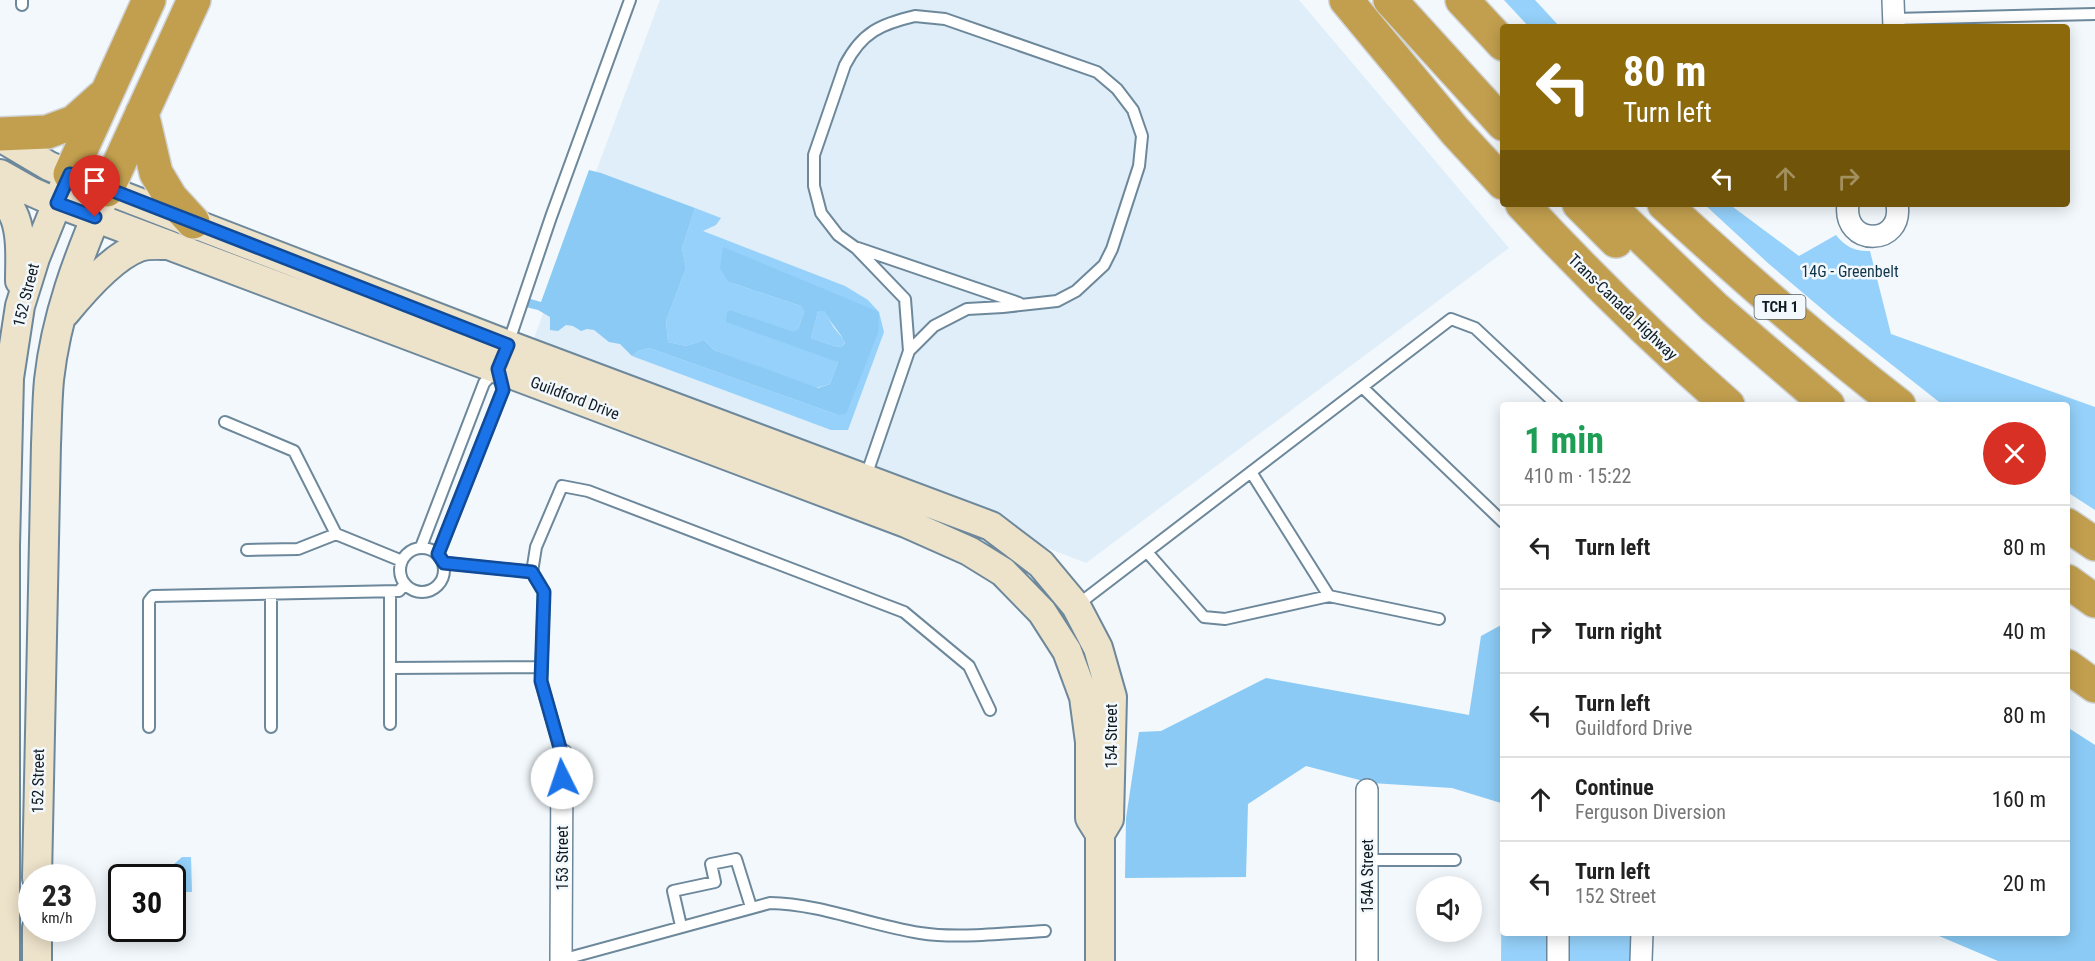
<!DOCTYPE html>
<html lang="en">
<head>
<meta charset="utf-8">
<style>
  body { margin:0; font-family:"Roboto Condensed",sans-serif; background:#f6f6f6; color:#222; height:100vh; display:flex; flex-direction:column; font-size:22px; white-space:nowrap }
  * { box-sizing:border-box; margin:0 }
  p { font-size:20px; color:#767676 }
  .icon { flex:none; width:33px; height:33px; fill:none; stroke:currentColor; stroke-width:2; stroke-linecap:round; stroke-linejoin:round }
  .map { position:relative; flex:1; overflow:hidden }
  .side { position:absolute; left:1500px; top:402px; width:570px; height:534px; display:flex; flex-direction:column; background:#fff; border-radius:6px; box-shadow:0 3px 15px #0003 }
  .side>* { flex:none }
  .hud { position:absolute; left:1500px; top:24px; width:570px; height:183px; border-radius:6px; box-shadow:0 3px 15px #0003; background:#8c6a0c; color:#fff; overflow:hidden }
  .buttons { position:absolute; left:1416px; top:876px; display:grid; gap:12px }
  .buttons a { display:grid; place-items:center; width:66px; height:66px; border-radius:50%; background:#fff; box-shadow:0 3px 15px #0003; font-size:30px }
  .speed { position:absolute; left:18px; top:864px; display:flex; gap:12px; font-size:30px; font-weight:700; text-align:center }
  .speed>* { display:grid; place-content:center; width:78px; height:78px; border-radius:50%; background:#fff; box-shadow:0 3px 15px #0003; line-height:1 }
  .speed small { font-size:15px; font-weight:400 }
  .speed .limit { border:3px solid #111; border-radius:9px; background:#fff; color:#111 }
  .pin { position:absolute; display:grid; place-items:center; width:51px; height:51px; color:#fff; margin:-62px -26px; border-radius:50% 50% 50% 0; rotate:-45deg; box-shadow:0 0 6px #0007 }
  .pin .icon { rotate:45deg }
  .me { position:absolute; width:66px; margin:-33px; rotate:356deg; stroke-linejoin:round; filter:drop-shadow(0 0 4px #0008) }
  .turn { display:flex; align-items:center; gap:21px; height:126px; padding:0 24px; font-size:27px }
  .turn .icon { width:78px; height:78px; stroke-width:2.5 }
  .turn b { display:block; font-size:42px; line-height:51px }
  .lanes { display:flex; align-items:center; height:57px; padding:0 24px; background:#0003; justify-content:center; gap:30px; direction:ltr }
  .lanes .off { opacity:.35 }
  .round { display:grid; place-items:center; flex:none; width:63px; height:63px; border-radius:32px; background:#f6f6f6 }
  .summary { display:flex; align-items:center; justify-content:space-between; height:102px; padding:0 24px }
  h1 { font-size:36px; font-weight:700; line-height:45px; color:#1e9e55 }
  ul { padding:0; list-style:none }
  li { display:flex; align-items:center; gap:18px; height:84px; padding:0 24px; border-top:2px solid #e0e0e0 }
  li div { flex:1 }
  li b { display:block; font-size:22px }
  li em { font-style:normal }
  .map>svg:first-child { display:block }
  .built { fill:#dfeef8 }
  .green { fill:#95d1fa }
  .forest { fill:#8acaf5; fill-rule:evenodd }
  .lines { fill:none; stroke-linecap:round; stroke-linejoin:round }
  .service-casing { stroke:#6d889b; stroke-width:14 }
  .minor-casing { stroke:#6d889b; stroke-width:24 }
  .secondary-casing { stroke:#6d889b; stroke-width:32 }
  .motorway-casing { stroke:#cfd1d3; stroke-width:36 }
  .service { stroke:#fff; stroke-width:10 }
  .minor { stroke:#fff; stroke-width:21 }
  .secondary { stroke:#ede2ca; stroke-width:28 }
  .motorway { stroke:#c29f4e; stroke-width:33 }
  .route-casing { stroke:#114b97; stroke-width:15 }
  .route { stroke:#1a73e8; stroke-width:10 }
  .labels { text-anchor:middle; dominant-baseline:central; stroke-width:5; stroke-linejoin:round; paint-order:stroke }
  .shield { fill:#f2f8fc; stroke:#545d63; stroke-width:1.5 }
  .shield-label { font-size:15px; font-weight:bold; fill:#101b22 }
  .park-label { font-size:16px; fill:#0f344a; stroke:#f2f8fc }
  .street-label { font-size:16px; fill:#101b22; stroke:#f2f8fc }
</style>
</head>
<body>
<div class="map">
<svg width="2095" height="961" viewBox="0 0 2095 961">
  <rect width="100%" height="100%" fill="#f2f8fc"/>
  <path class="built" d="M660,0h639l210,248 -423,315 -555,-217z"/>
  <path class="green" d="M1504,0h31l25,27h-31z
    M1704,204h25l70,52 37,-21c8,11 20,17 34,16l21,83 204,73v103l-28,-18v-87h-124l-108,-85 -66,-56z
    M695,208l26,10 -5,7 -13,6 142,55 23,14 11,12 5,20 -36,98h-17l-199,-74 6,-5 11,-3 189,67 41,-103 -150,-30 72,24 3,6 -6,17 -5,4 -62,-23 107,52 -8,22 -14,4 -102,-38 -10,-10 -18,6 -18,-4 -2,-21 20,-53 -4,-20z
    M818,311h6l10,17 11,13 -2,5 -6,1 -26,-9z
    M1502,855l1,78h128l-1,28h-129z
    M182,857h9l1,35h-18v-28z"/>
  <path class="forest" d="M589,170l12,3 94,35 -13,40 4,20 -20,53 2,21 18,4 18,-6 10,10 104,38 12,-4 8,-22 -112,-40 1,-10 4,-2 62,22 5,-3 6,-17 -3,-6 -72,-24 -9,-13 3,-22 156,65 -1,21 -32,81 -8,1 -189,-67 -11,3 -6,5 -12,-12 -11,-2 -15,-12 -7,-1 -6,2 -8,-5 -7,-1 -8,6 -8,-1v-13l-12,-7 -12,-3 1,-9 14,4zM818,311h6c6,11 15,20 21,31l-2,4 -6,1 -26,-9z
    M1503,624v222l-2,-43 -49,-15 -81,-5 -65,-17 -58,38 -2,73 -121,1 1,-60 13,-86 22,-1 105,-53 203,37 12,-79z
    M2067,727l28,18v216h-97l-66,-28h135z"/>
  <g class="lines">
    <g class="service-casing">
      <path id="service" d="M22,0v5
        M915,16l30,3 152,53 20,17 16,21 9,26 -3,30 -27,83 -8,16 -28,26 -19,10 -54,6 -36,2 -33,17 -25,25 -4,-52 -49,-51 -18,-13 -17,-22 -7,-27v-31l31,-90c17,-33 36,-41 70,-49z
        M1894,19l201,-5
        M858,248l161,55
        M508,344l43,-127 79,-217
        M1362,387l141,135
        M225,422l69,29 42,83 66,27
        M1251,472l78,124
        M865,479l44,-128
        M421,547l63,-164 11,-12
        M400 570a22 22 0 1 1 44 0a22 22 0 1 1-44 0Z
        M247,550l51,-1 38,-15
        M1147,552l57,65 21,2 104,-23 110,23
        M438,554l65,-164 -5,-18
        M444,563l88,9 12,20 -3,89 21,74
        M532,572l4,-25 26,-61 26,5 316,121 65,54 21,44
        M390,592v132
        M271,594v133
        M1076,606l375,-287 24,9 82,77
        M390,668l152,-1
        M149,727v-126l4,-5 246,-5 6,-7
        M1367,860h88
        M681,926l-8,-35 42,-9 -4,-18 25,-5 15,48
        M561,960l209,-57c51,1 99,22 150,30 37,6 86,0 125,-2"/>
    </g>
    <g class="minor-casing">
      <path id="minor" d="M1893,0l1,27
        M1848,204c-6,43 56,43 49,0
        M561,961l1,-206
        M1367,961v-171
        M1558,961v-28
        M1641,961l1,-28"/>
    </g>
    <g class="secondary-casing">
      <path id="secondary" d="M0,137l49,29 58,24 401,155 483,181 50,38 35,42 22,42 14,49 -3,122 -9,15v127
        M0,174l30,17 27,12 849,320 63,28 34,21 39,40 25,39 17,46 6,45v76l10,16
        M0,188c5,10 11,20 15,30 7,19 5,43 5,63
        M65,313c18,-22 47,-56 74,-66 8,-3 19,-2 28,-2
        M37,878l9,-434c1,-21 1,-43 3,-64 7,-64 29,-122 54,-180
        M5,961v-415l4,-168 11,-72 15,-48 29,-72
        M37,961v-33"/>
    </g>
    <g class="motorway-casing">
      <path id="motorway" d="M1346,0l109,131 48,52
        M1390,0l113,124
        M1462,0l41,44
        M142,113l14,60 15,25 22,24
        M0,134l47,-2 27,-10 28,-25
        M70,174l79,-174
        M107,190l87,-190
        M1522,204c66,71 134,138 206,201
        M1579,204l37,37
        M1607,204l107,103 114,98
        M1664,204c76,70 153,138 235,201
        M2067,525l28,19
        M2067,581l28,20
        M2067,666l28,20"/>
    </g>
    <use href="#service" class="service"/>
    <use href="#minor" class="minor"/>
    <use href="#secondary" class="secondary"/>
    <use href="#motorway" class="motorway"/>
  </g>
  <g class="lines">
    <g class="route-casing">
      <path id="route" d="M95,217l-38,-14 13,-29 438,171 -10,24 5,21 -65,164 6,9 88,9 12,20 -3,89 21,74v23"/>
    </g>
    <use href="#route" class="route"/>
  </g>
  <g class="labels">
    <rect class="shield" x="1754.5" y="295" width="51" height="24" rx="4.5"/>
    <g class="shield-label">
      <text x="1780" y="307">TCH 1</text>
    </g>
    <g class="park-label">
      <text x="1850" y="271">14G - Greenbelt</text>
    </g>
    <g class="street-label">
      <text transform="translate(26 295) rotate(-76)">152 Street</text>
      <text transform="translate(1623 307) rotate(44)">Trans-Canada Highway</text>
      <text transform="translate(575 398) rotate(21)">Guildford Drive</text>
      <text transform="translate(1111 736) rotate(-90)">154 Street</text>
      <text transform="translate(38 781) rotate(-89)">152 Street</text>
      <text transform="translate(562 858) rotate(-90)">153 Street</text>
      <text transform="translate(1367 876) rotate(-90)">154A Street</text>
    </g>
  </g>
</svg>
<div class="buttons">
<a><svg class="icon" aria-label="sound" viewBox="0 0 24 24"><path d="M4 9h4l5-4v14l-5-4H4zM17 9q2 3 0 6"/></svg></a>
</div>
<div class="speed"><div>23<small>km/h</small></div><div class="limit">30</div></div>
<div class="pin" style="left:95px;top:217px;background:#d93025"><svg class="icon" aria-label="arrive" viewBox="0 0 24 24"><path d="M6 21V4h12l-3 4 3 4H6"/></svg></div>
<svg class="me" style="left:562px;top:778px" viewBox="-20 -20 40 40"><circle r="19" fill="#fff"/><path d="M0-13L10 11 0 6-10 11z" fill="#1a73e8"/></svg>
<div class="hud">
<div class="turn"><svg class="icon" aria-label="left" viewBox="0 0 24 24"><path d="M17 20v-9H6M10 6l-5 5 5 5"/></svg><div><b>80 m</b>Turn left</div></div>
<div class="lanes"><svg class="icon" aria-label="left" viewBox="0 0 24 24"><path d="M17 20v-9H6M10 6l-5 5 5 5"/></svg><svg class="icon off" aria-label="ahead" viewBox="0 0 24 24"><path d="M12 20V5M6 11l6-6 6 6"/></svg><svg class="icon off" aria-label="right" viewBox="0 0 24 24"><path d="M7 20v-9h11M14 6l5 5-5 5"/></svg></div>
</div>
<section class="side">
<div class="summary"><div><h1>1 min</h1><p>410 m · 15:22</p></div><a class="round" style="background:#d93025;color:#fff"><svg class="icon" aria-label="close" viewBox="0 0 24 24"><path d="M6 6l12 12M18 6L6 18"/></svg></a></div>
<ul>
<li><svg class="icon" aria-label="left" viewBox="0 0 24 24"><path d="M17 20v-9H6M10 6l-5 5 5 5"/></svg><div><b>Turn left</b></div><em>80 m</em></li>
<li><svg class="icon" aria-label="right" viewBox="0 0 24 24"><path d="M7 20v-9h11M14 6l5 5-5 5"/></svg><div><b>Turn right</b></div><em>40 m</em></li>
<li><svg class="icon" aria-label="left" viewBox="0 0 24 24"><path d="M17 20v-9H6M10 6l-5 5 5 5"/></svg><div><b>Turn left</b><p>Guildford Drive</p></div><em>80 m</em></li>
<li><svg class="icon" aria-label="ahead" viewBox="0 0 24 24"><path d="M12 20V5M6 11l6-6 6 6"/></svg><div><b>Continue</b><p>Ferguson Diversion</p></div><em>160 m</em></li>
<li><svg class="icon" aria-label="left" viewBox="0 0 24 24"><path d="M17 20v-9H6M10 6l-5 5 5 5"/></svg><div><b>Turn left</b><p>152 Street</p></div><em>20 m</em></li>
</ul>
</section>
</div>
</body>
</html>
